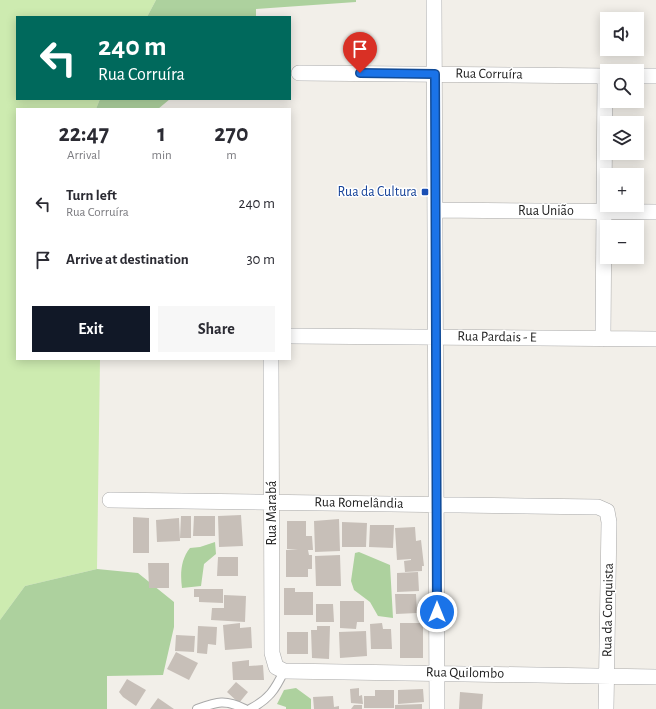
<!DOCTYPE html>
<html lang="en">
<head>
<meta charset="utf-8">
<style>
  body { margin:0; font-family:"Alegreya Sans",sans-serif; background:#f7f7f7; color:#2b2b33; height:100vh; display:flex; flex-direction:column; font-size:15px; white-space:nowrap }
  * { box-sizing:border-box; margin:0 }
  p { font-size:13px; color:#7c7c81 }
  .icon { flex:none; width:22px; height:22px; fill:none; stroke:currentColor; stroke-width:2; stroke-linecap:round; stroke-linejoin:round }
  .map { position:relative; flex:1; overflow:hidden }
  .sheet { position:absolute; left:16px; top:108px; width:275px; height:252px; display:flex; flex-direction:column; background:#fff; border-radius:0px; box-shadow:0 2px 10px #0003 }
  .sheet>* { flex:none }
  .hud { position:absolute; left:16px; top:16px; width:275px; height:84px; border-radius:0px; box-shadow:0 2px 10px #0003; background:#00695c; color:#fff; overflow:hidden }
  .fabs { position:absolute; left:600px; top:12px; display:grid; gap:8px }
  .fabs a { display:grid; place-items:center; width:44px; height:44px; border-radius:0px; background:#fff; box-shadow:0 2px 10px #0003; font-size:20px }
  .pin { position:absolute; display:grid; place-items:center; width:34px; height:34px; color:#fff; margin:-41px -17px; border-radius:50% 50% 50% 0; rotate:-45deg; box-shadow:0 0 4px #0007 }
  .pin .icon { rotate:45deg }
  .me { position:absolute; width:44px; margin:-22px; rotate:0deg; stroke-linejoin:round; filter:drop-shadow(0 0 3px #0008) }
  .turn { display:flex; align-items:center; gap:14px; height:84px; padding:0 16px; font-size:18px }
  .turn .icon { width:52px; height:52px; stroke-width:2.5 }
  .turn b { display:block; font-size:28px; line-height:34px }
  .eta { display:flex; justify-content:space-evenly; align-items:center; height:68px; text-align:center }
  .eta b { font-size:24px; font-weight:700; line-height:28px }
  .button { display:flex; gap:8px; margin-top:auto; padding:8px 16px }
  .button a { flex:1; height:46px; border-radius:0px; background:#111827; color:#fff; font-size:16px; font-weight:700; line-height:46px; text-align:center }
  .button a+a { background:#f7f7f7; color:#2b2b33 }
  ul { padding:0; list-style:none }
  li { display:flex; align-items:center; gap:12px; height:56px; padding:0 16px }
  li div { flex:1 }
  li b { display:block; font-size:15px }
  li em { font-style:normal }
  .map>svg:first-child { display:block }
  .grass { fill:#cdebb0 }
  .forest { fill:#add19e }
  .building { fill:#c7bfb8 }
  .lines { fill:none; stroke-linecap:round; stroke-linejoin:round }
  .service-casing { stroke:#a9a9a9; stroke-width:10 }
  .minor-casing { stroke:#a9a9a9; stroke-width:16 }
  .service { stroke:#fff; stroke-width:8 }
  .minor { stroke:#fff; stroke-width:15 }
  .route-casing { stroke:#114b97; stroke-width:10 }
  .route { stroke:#1a73e8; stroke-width:7 }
  .transit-dot { fill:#1a4fb4; stroke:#fff; stroke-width:1.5 }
  .labels { text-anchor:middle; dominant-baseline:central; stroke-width:3; stroke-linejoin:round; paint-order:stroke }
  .street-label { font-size:14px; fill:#222; stroke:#fff }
  .transit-label { font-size:14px; fill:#164399; stroke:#fff; text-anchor:end }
</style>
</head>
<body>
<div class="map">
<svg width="656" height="709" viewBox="0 0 656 709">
  <rect width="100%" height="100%" fill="#f2efe9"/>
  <path class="grass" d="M0,0h156l-9,17h-130v82h83l-4,10h-79v250h83l-3,210 -72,17 -25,34z"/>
  <path class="forest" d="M156,0h200v2l-100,7v8h-109z
    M100,99h70l-12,10h-62z
    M215,542l1,12 -12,10 -3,22 -19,2c-2,-15 -1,-29 8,-40l10,-1z
    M359,552l31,13 3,53 -15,-2 -8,-14 -16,-12 -3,-9 4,-28z
    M97,569l41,4 36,29v25l-11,48 -56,1v33h-107v-89l25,-34z
    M296,688l15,11v10h-25v-2l-9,-3 7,-14z"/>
  <path class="building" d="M241,515l2,31 -24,1 -1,-31z
    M181,516h10v22h-11z
    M194,516h21v20h-22z
    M133,517l16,1v35h-16z
    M179,518l1,23 -23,1 -1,-22z
    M339,519l1,32 -25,1 -1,-31z
    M287,521h19v15h6l1,14h-5l1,5h3v14h-4v8h-22v-27h12l-11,-1z
    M342,522l25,1 -1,24h-24z
    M370,525h24l-1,23 -24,-1z
    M415,527l1,14 5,-1 3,26h-2v5l-17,1 -1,-11 7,-1v-5v4l-14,1 -2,-32z
    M340,555l1,31h-25l-1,-30z
    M218,557h20v19h-21z
    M148,563h21v25h-20z
    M418,572l1,19 -22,1v-19z
    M284,588h11v4h18v23h-29z
    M194,589h29v14l-24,-1v-5h-5z
    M395,594h21l1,19 -21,1z
    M224,595l22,1 -1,26 -34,-2 1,-12h12z
    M340,601h24v21h-7l-1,7 -16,-1z
    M316,604h17l1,18h-18z
    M240,623v5l11,-1 1,21 -27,2 -2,-25z
    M382,623l1,6h8l1,20h-21l-1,-25z
    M400,623h23v35h-23z
    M198,626l19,1 -1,18 -8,-1 -1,10 -10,-1z
    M317,626h13l-1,33 -17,-1 -1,-28h6z
    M366,631l1,25 -27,2 -1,-26z
    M287,632h21v22h-21z
    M176,635l19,1 -1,16 -19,-1z
    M176,652l22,11 -9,17 -22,-11z
    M249,660v6l14,-1 1,15h-31l-1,-18z
    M127,679l19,11 -10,16 -13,-9 -4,-5z
    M236,682l12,10 -9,11 -12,-11z
    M359,688v8l3,-1 1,9 -12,-1 -1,-14z
    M423,689l1,13 -26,2v-14z
    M375,690h19v18h-30v-12h11z
    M460,692l23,2 -1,15h-23z
    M333,696l1,11 5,-1v3h-25l-1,-12z
    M158,698l16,11h-24z
    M422,704v5h-27v-4z
    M354,705h8v4h-11z"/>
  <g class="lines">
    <g class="service-casing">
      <path id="service" d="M197,709c20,-7 28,-10 48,0
        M250,709c19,-10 25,-19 34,-38"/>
    </g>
    <g class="minor-casing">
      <path id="minor" d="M434,0l3,709
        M299,73l308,3
        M637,76h19
        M435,210l221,2
        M290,336l366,3
        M603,339l2,-263
        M271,359l1,294 4,14 8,4 372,6
        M110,500l488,7 9,4 2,11 -3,187"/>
    </g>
    <use href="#service" class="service"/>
    <use href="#minor" class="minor"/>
  </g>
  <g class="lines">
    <g class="route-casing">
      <path id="route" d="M360,73l75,1 2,538"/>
    </g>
    <use href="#route" class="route"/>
  </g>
  <rect class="transit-dot" x="421" y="188" width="8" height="8" rx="2"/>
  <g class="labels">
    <g class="street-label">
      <text transform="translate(489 74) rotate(1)">Rua Corruíra</text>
      <text x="546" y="211">Rua União</text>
      <text transform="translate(497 337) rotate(1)">Rua Pardais - E</text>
      <text transform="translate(359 503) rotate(1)">Rua Romelândia</text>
      <text transform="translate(272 513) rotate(-90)">Rua Marabá</text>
      <text transform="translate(608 610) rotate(-89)">Rua da Conquista</text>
      <text transform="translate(465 673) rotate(1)">Rua Quilombo</text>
    </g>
    <g class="transit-label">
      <text x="417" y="192">Rua da Cultura</text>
    </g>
  </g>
</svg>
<div class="fabs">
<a><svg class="icon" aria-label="sound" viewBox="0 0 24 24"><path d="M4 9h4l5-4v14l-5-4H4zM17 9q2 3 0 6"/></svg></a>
<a><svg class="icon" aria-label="search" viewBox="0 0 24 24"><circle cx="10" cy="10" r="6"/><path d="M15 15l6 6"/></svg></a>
<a><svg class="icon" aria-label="layers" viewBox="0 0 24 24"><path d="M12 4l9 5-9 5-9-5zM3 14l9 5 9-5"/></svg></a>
<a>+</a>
<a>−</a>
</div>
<div class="pin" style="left:360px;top:73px;background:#d93025"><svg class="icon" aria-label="arrive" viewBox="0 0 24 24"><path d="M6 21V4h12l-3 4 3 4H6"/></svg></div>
<svg class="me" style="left:437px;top:612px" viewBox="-20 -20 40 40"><circle r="17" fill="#1a73e8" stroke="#fff" stroke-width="3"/><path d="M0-11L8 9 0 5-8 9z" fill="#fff"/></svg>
<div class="hud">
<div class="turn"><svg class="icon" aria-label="left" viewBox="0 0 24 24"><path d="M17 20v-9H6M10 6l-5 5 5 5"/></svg><div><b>240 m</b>Rua Corruíra</div></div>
</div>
<section class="sheet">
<div class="eta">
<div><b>22:47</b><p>Arrival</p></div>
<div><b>1</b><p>min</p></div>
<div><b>270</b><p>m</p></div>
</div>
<ul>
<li><svg class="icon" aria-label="left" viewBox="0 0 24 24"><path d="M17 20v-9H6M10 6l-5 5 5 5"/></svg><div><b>Turn left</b><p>Rua Corruíra</p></div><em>240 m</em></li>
<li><svg class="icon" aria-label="arrive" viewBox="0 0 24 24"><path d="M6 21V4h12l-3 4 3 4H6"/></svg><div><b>Arrive at destination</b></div><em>30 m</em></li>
</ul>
<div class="button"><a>Exit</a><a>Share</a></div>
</section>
</div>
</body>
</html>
